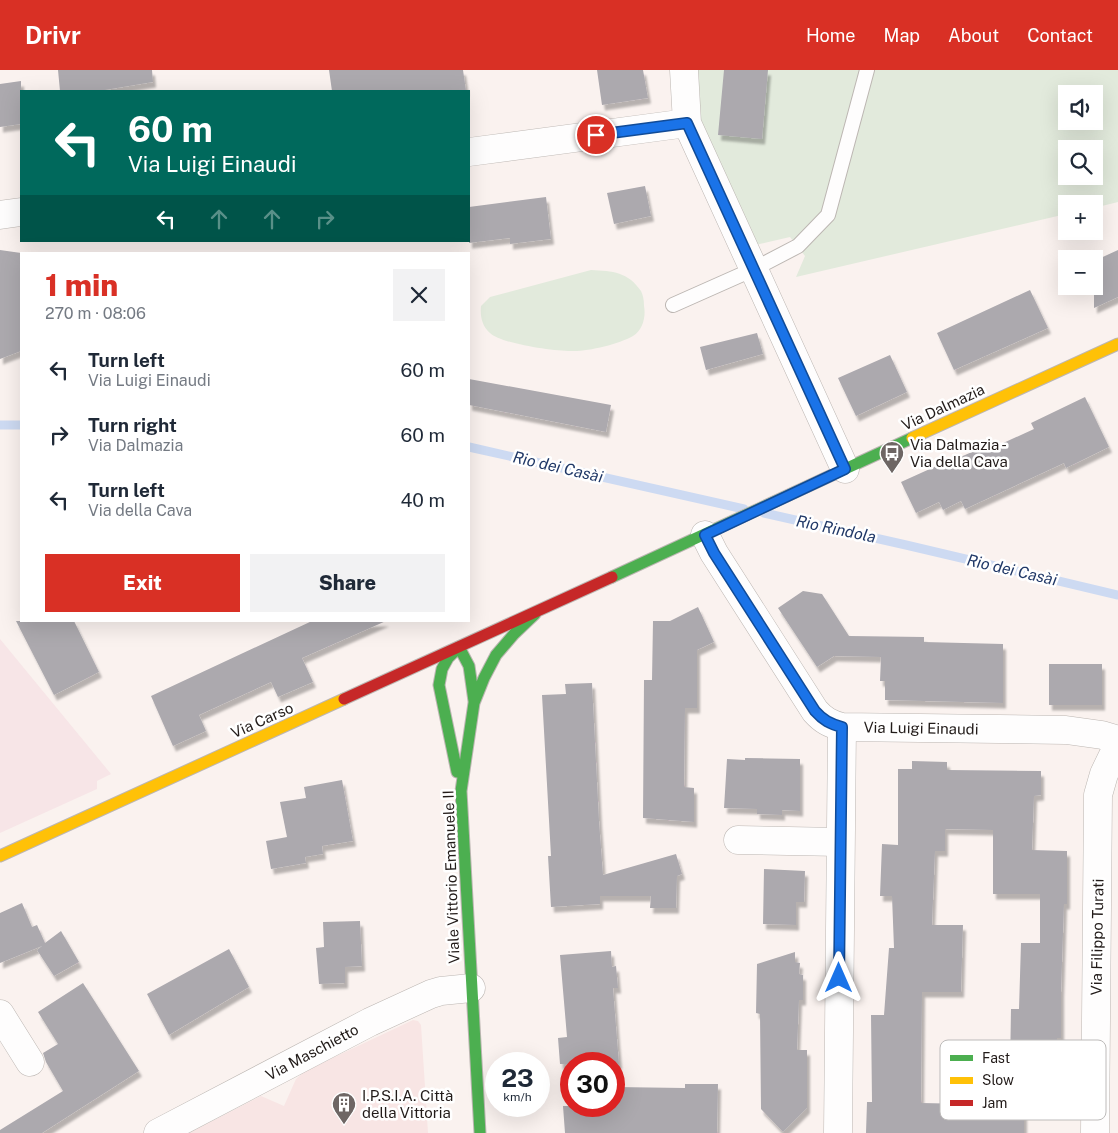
<!DOCTYPE html>
<html lang="en">
<head>
<meta charset="utf-8">
<style>
  body { margin:0; font-family:"Public Sans",sans-serif; background:#f2f2f3; color:#1f2937; height:100vh; display:flex; flex-direction:column; font-size:19px; white-space:nowrap }
  * { box-sizing:border-box; margin:0 }
  p { font-size:16px; color:#747a83 }
  .icon { flex:none; width:28px; height:28px; fill:none; stroke:currentColor; stroke-width:2; stroke-linecap:round; stroke-linejoin:round }
  .map { position:relative; flex:1; overflow:hidden }
  .details { position:absolute; left:20px; top:182px; width:450px; height:370px; display:flex; flex-direction:column; background:#fff; border-radius:0px; box-shadow:0 5px 20px #0002 }
  .details>* { flex:none }
  .banner { position:absolute; left:20px; top:20px; width:450px; height:152px; border-radius:0px; box-shadow:0 5px 20px #0002; background:#00695c; color:#fff; overflow:hidden }
  .controls { position:absolute; left:1058px; top:15px; display:grid; gap:10px }
  .controls a { display:grid; place-items:center; width:45px; height:45px; border-radius:0px; background:#fff; box-shadow:0 5px 20px #0002; font-size:25px }
  .speed { position:absolute; left:485px; top:982px; display:flex; gap:10px; font-size:25px; font-weight:700; text-align:center }
  .speed>* { display:grid; place-content:center; width:65px; height:65px; border-radius:50%; background:#fff; box-shadow:0 5px 20px #0002; line-height:1 }
  .speed small { font-size:12px; font-weight:400 }
  .speed .limit { border:8px solid #d22; background:#fff; color:#111 }
  .pin { position:absolute; display:grid; place-items:center; width:42px; height:42px; color:#fff; margin:-21px; border:2px solid #fff; border-radius:50%; box-shadow:0 1px 5px #0007 }
  .me { position:absolute; width:55px; margin:-28px; rotate:0deg; stroke-linejoin:round; filter:drop-shadow(0 0 4px #0008) }
  .turn { display:flex; align-items:center; gap:18px; height:105px; padding:0 25px; font-size:22px }
  .turn .icon { width:65px; height:65px; stroke-width:2.5 }
  .turn b { display:block; font-size:35px; line-height:42px }
  .lanes { display:flex; align-items:center; height:48px; padding:0 25px; background:#0003; justify-content:center; gap:25px; direction:ltr }
  .lanes .off { opacity:.35 }
  .round { display:grid; place-items:center; flex:none; width:52px; height:52px; border-radius:0px; background:#f2f2f3 }
  .headline { display:flex; align-items:center; justify-content:space-between; height:85px; padding:0 25px }
  h1 { font-size:30px; font-weight:800; line-height:38px; color:#d93025 }
  .cta { display:flex; gap:10px; margin-top:auto; padding:10px 25px }
  .cta a { flex:1; height:58px; border-radius:0px; background:#d93025; color:#fff; font-size:20px; font-weight:800; line-height:58px; text-align:center }
  .cta a+a { background:#f2f2f3; color:#1f2937 }
  ul { padding:0; list-style:none }
  li { display:flex; align-items:center; gap:15px; height:65px; padding:0 25px }
  li div { flex:1 }
  li b { display:block; font-size:19px }
  li em { font-style:normal }
  header { display:flex; align-items:center; gap:30px; box-sizing:border-box; height:70px; padding:0 25px; background:#d93025; color:#fff }
  header strong { font-size:24px }
  nav { display:flex; gap:28px; margin-inline-start:auto; font-size:18px }
  .map>svg:first-child { display:block }
  .commercial { fill:#f7e5e7 }
  .education { fill:#f8e5e4 }
  .green { fill:#e2eadc; fill-rule:evenodd }
  .lines { fill:none; stroke-linecap:round; stroke-linejoin:round }
  .stream { stroke:#cddaf2; stroke-width:9 }
  .building { fill:#aca9ae; filter:url(#shadow) }
  .lane-casing { stroke:#bcb6b2; stroke-width:16 }
  .street-casing { stroke:#bcb6b2; stroke-width:29 }
  .fast-casing { stroke:#bcb6b2; stroke-width:13 }
  .slow-casing { stroke:#bcb6b2; stroke-width:13 }
  .jam-casing { stroke:#bcb6b2; stroke-width:13 }
  .lane { stroke:#fefdfd; stroke-width:14 }
  .street { stroke:#fefdfd; stroke-width:28 }
  .fast { stroke:#4caf50; stroke-width:11 }
  .slow { stroke:#ffc107; stroke-width:11 }
  .jam { stroke:#c62828; stroke-width:11 }
  .route-casing { stroke:#114b97; stroke-width:12 }
  .route { stroke:#1a73e8; stroke-width:9 }
  .labels { text-anchor:middle; dominant-baseline:central; stroke-width:5; stroke-linejoin:round; paint-order:stroke }
  .street-label { font-size:15px; fill:#221b19; stroke:#fff }
  .poi-label { font-size:15px; fill:#221b19; stroke:#fff; text-anchor:start }
  .water-label { font-size:16px; font-style:italic; fill:#203867; stroke:#fff }
  .key { fill:#fff; stroke:#bdbbba; stroke-width:1 }
  .key-label { font-size:14px; fill:#221b19 }
</style>
</head>
<body>
<header>
<strong>Drivr</strong>
<nav><a>Home</a><a>Map</a><a>About</a><a>Contact</a></nav>
</header>
<div class="map">
<svg width="1118" height="1063" viewBox="0 0 1118 1063">
  <defs>
    <filter id="shadow"><feDropShadow dx="3" dy="5.5" stdDeviation="1" flood-color="#0004"/></filter>
  </defs>
  <rect width="100%" height="100%" fill="#faf2ef"/>
  <path class="commercial" d="M0,569l111,135 -14,7v8l-97,44z"/>
  <path class="education" d="M413,950l5,1 3,4 7,108h-239l72,-37 23,10 12,-27 9,-8z"/>
  <path class="green" d="M695,0h423v132l-24,6v-4h-28v10l-270,63 9,-21 -15,-19 -35,8 -59,-120zM1066,24h28v27h-28zM1066,79h28v27h-28z
    M591,200c22,1 37,2 50,21 2,4 3,9 3,15 2,10 -1,24 -11,30 -14,8 -43,15 -59,15 -16,1 -73,-7 -84,-18 -8,-7 -10,-17 -9,-27l9,-9z"/>
  <g class="lines">
    <path class="stream" d="M0,355h21
      M469,377l275,62
      M764,443l142,32 212,50"/>
  </g>
  <path class="building" d="M58,0h94l1,12 -54,9h-39z
    M329,0h134l3,21h-134z
    M597,0h46l5,28 -46,7z
    M724,0h44l-6,69 -44,-4z
    M21,11v43l-21,3v-43z
    M645,116l6,30 -37,8 -7,-31z
    M546,127l5,42 -41,5v-6l-41,5v-36z
    M0,180l21,3v98l-21,8z
    M1118,180v47l-24,11v-47z
    M1030,220l18,38 -94,42 -17,-37z
    M757,263l6,21 -57,16 -6,-23z
    M890,285l17,37 -51,24 -18,-38z
    M469,309l142,26 -5,27 -137,-27z
    M1085,327l24,50 -43,21 -2,-5 -99,46 -4,-8 -18,9 -4,-8 -23,11 -15,-31 42,-19 1,1 42,-18 2,4 46,-21 -3,-6z
    M803,521l19,3 27,42 75,1v5l79,2v59l-118,-3v-19h-5l1,-24 -47,-1 -17,11 -39,-59z
    M698,537l16,35 -17,8v58h-12l-1,79 10,1v34l-51,-4 1,-138h8l1,-59h17z
    M16,551h58l25,51 -45,23z
    M312,551h74l-84,37 11,24 -35,15 -7,-15 -72,33 7,16 -33,15 -22,-50z
    M1049,594h53v41h-53z
    M592,613l7,138 4,54 73,-21 6,20 -5,2 -1,32h-26l1,-12h-51v8l-49,3 -3,-51h3l-9,-161 24,-1 -1,-10z
    M745,688l55,1v52l-18,-1v5l-25,-1v-5l-33,-1 3,-49 18,1z
    M912,691l35,1v8l94,1v24l-7,1 -2,54 35,1v53h-3l-3,88v46h-4l-1,32 -46,-1 1,-60h8l2,-66h19v-49h-47v-64l-48,-1v22h-10l-3,74h31l-2,67h-39l-1,111 103,2v28h-158l1,-31h5l-1,-87h13l5,-67h5l-2,-52h-12l2,-52 16,1v-76h14z
    M342,710l11,61 -31,5 1,8 -18,3 1,6 -35,6 -5,-28 21,-4 -7,-35 26,-4 -2,-11z
    M764,799l41,2 -1,31h-8v23l-33,-1z
    M22,833l10,24 5,-2 8,18 16,-12 18,31 -25,14 -17,-26 5,-4 -42,17v-50z
    M360,851l2,45 -17,1v16l-26,1 -3,-36 8,-1 -1,-25z
    M229,879l20,38 -80,48 -22,-41z
    M611,881l1,16 4,-1 2,22h-5l6,76h-59l-2,-26 9,-1 -7,-82z
    M795,882v10l5,1 -1,11 4,1v25h-4l-2,50h10v58l-24,24 -22,-23 -1,-95 -4,-1 1,-49z
    M83,913l56,88 -97,62h-42v-3l63,-39 -17,-29 -3,-9 15,-9 -20,-32z
    M685,1014h33l-1,49h-152l-2,-27h51v-19l71,1z"/>
  <g class="lines">
    <g class="lane-casing">
      <path id="lane" d="M673,235l81,-36 44,-23 30,-31 39,-145"/>
    </g>
    <g class="street-casing">
      <path id="street" d="M684,0l3,53 158,346
        M469,82l218,-29
        M0,145l21,-3
        M705,465l9,18 101,158c8,9 15,13 27,16l224,3 36,5 16,5
        M738,770l102,2
        M0,944l30,48
        M158,1063l212,-111 61,-28 10,-3 30,-3
        M838,1063l4,-406
        M1095,1063l3,-338 6,-21 14,-29"/>
    </g>
    <g class="fast-casing">
      <path id="fast" d="M612,507l300,-139
        M457,702l-18,-87 3,-16 6,-11 11,-11 10,19 5,35
        M480,1063l-19,-342 13,-88 10,-25 12,-23 18,-21 21,-20"/>
    </g>
    <g class="slow-casing">
      <path id="slow" d="M912,368l206,-94
        M0,786l344,-157"/>
    </g>
    <g class="jam-casing">
      <path id="jam" d="M344,629l268,-122"/>
    </g>
    <use href="#lane" class="lane"/>
    <use href="#street" class="street"/>
    <use href="#fast" class="fast"/>
    <use href="#slow" class="slow"/>
    <use href="#jam" class="jam"/>
  </g>
  <g class="lines">
    <g class="route-casing">
      <path id="route" d="M596,65l91,-12 158,346 -140,66 9,18 101,158c8,9 15,13 27,16l-3,251"/>
    </g>
    <use href="#route" class="route"/>
  </g>
  <defs>
    <g id="bus-pin" transform="scale(1.25)"><path d="M0 17L-7.5 6A9.5 9.5 0 1 1 7.5 6Z" fill="#6e6664" stroke="#fff"/><path d="M-5-6H5V4H4V6H2V4H-2V6H-4V4H-5ZM-3.5-4V0h7V-4ZM-3.5 1.2v1.5H-2V1.2ZM2 1.2v1.5H3.5V1.2Z" fill="#fff"/></g>
    <g id="building-pin" transform="scale(1.25)"><path d="M0 17L-7.5 6A9.5 9.5 0 1 1 7.5 6Z" fill="#6e6664" stroke="#fff"/><path d="M-4-6H4V6H1V3H-1V6H-4ZM-2.5-4.3h1.7v1.8h-1.7ZM.8-4.3h1.7v1.8H.8ZM-2.5-1h1.7V.8h-1.7ZM.8-1h1.7V.8H.8Z" fill="#fff"/></g>
  </defs>
  <g fill-rule="evenodd">
    <use href="#bus-pin" x="892" y="383"/>
    <use href="#building-pin" x="344" y="1034"/>
  </g>
  <g class="labels">
    <g class="street-label">
      <text transform="translate(943 337) rotate(-25)">Via Dalmazia</text>
      <text transform="translate(262 650) rotate(-24)">Via Carso</text>
      <text transform="translate(921 658) rotate(1)">Via Luigi Einaudi</text>
      <text transform="translate(451 807) rotate(-92)">Viale Vittorio Emanuele II</text>
      <text transform="translate(1097 867) rotate(-89)">Via Filippo Turati</text>
      <text transform="translate(312 982) rotate(-28)">Via Maschietto</text>
    </g>
    <g class="poi-label">
      <text x="910" y="374">Via Dalmazia -<tspan x="910" dy="17">Via della Cava</tspan></text>
      <text x="362" y="1025">I.P.S.I.A. Città<tspan x="362" dy="17">della Vittoria</tspan></text>
    </g>
    <g class="water-label">
      <text transform="translate(558 397) rotate(13)">Rio dei Casài</text>
      <text transform="translate(836 459) rotate(12)">Rio Rindola</text>
      <text transform="translate(1012 500) rotate(13)">Rio dei Casài</text>
    </g>
  </g>
  <rect x="940" y="970" width="166" height="80" rx="8" class="key"/>
  <rect x="950" y="985" width="23" height="6" fill="#4caf50"/>
  <rect x="950" y="1007" width="23" height="7" fill="#ffc107"/>
  <rect x="950" y="1030" width="23" height="6" fill="#c62828"/>
  <g class="key-label">
    <text x="982" y="993">Fast</text>
    <text x="982" y="1015">Slow</text>
    <text x="982" y="1038">Jam</text>
  </g>
</svg>
<div class="controls">
<a><svg class="icon" aria-label="sound" viewBox="0 0 24 24"><path d="M4 9h4l5-4v14l-5-4H4zM17 9q2 3 0 6"/></svg></a>
<a><svg class="icon" aria-label="search" viewBox="0 0 24 24"><circle cx="10" cy="10" r="6"/><path d="M15 15l6 6"/></svg></a>
<a>+</a>
<a>−</a>
</div>
<div class="speed"><div>23<small>km/h</small></div><div class="limit">30</div></div>
<div class="pin" style="left:596px;top:65px;background:#d93025"><svg class="icon" aria-label="arrive" viewBox="0 0 24 24"><path d="M6 21V4h12l-3 4 3 4H6"/></svg></div>
<svg class="me" style="left:839px;top:908px" viewBox="-20 -20 40 40"><path d="M0-17L14 15 0 8-14 15z" fill="#1a73e8" stroke="#fff" stroke-width="4"/></svg>
<div class="banner">
<div class="turn"><svg class="icon" aria-label="left" viewBox="0 0 24 24"><path d="M17 20v-9H6M10 6l-5 5 5 5"/></svg><div><b>60 m</b>Via Luigi Einaudi</div></div>
<div class="lanes"><svg class="icon" aria-label="left" viewBox="0 0 24 24"><path d="M17 20v-9H6M10 6l-5 5 5 5"/></svg><svg class="icon off" aria-label="ahead" viewBox="0 0 24 24"><path d="M12 20V5M6 11l6-6 6 6"/></svg><svg class="icon off" aria-label="ahead" viewBox="0 0 24 24"><path d="M12 20V5M6 11l6-6 6 6"/></svg><svg class="icon off" aria-label="right" viewBox="0 0 24 24"><path d="M7 20v-9h11M14 6l5 5-5 5"/></svg></div>
</div>
<section class="details">
<div class="headline"><div><h1>1 min</h1><p>270 m · 08:06</p></div><a class="round"><svg class="icon" aria-label="close" viewBox="0 0 24 24"><path d="M6 6l12 12M18 6L6 18"/></svg></a></div>
<ul>
<li><svg class="icon" aria-label="left" viewBox="0 0 24 24"><path d="M17 20v-9H6M10 6l-5 5 5 5"/></svg><div><b>Turn left</b><p>Via Luigi Einaudi</p></div><em>60 m</em></li>
<li><svg class="icon" aria-label="right" viewBox="0 0 24 24"><path d="M7 20v-9h11M14 6l5 5-5 5"/></svg><div><b>Turn right</b><p>Via Dalmazia</p></div><em>60 m</em></li>
<li><svg class="icon" aria-label="left" viewBox="0 0 24 24"><path d="M17 20v-9H6M10 6l-5 5 5 5"/></svg><div><b>Turn left</b><p>Via della Cava</p></div><em>40 m</em></li>
</ul>
<div class="cta"><a>Exit</a><a>Share</a></div>
</section>
</div>
</body>
</html>
